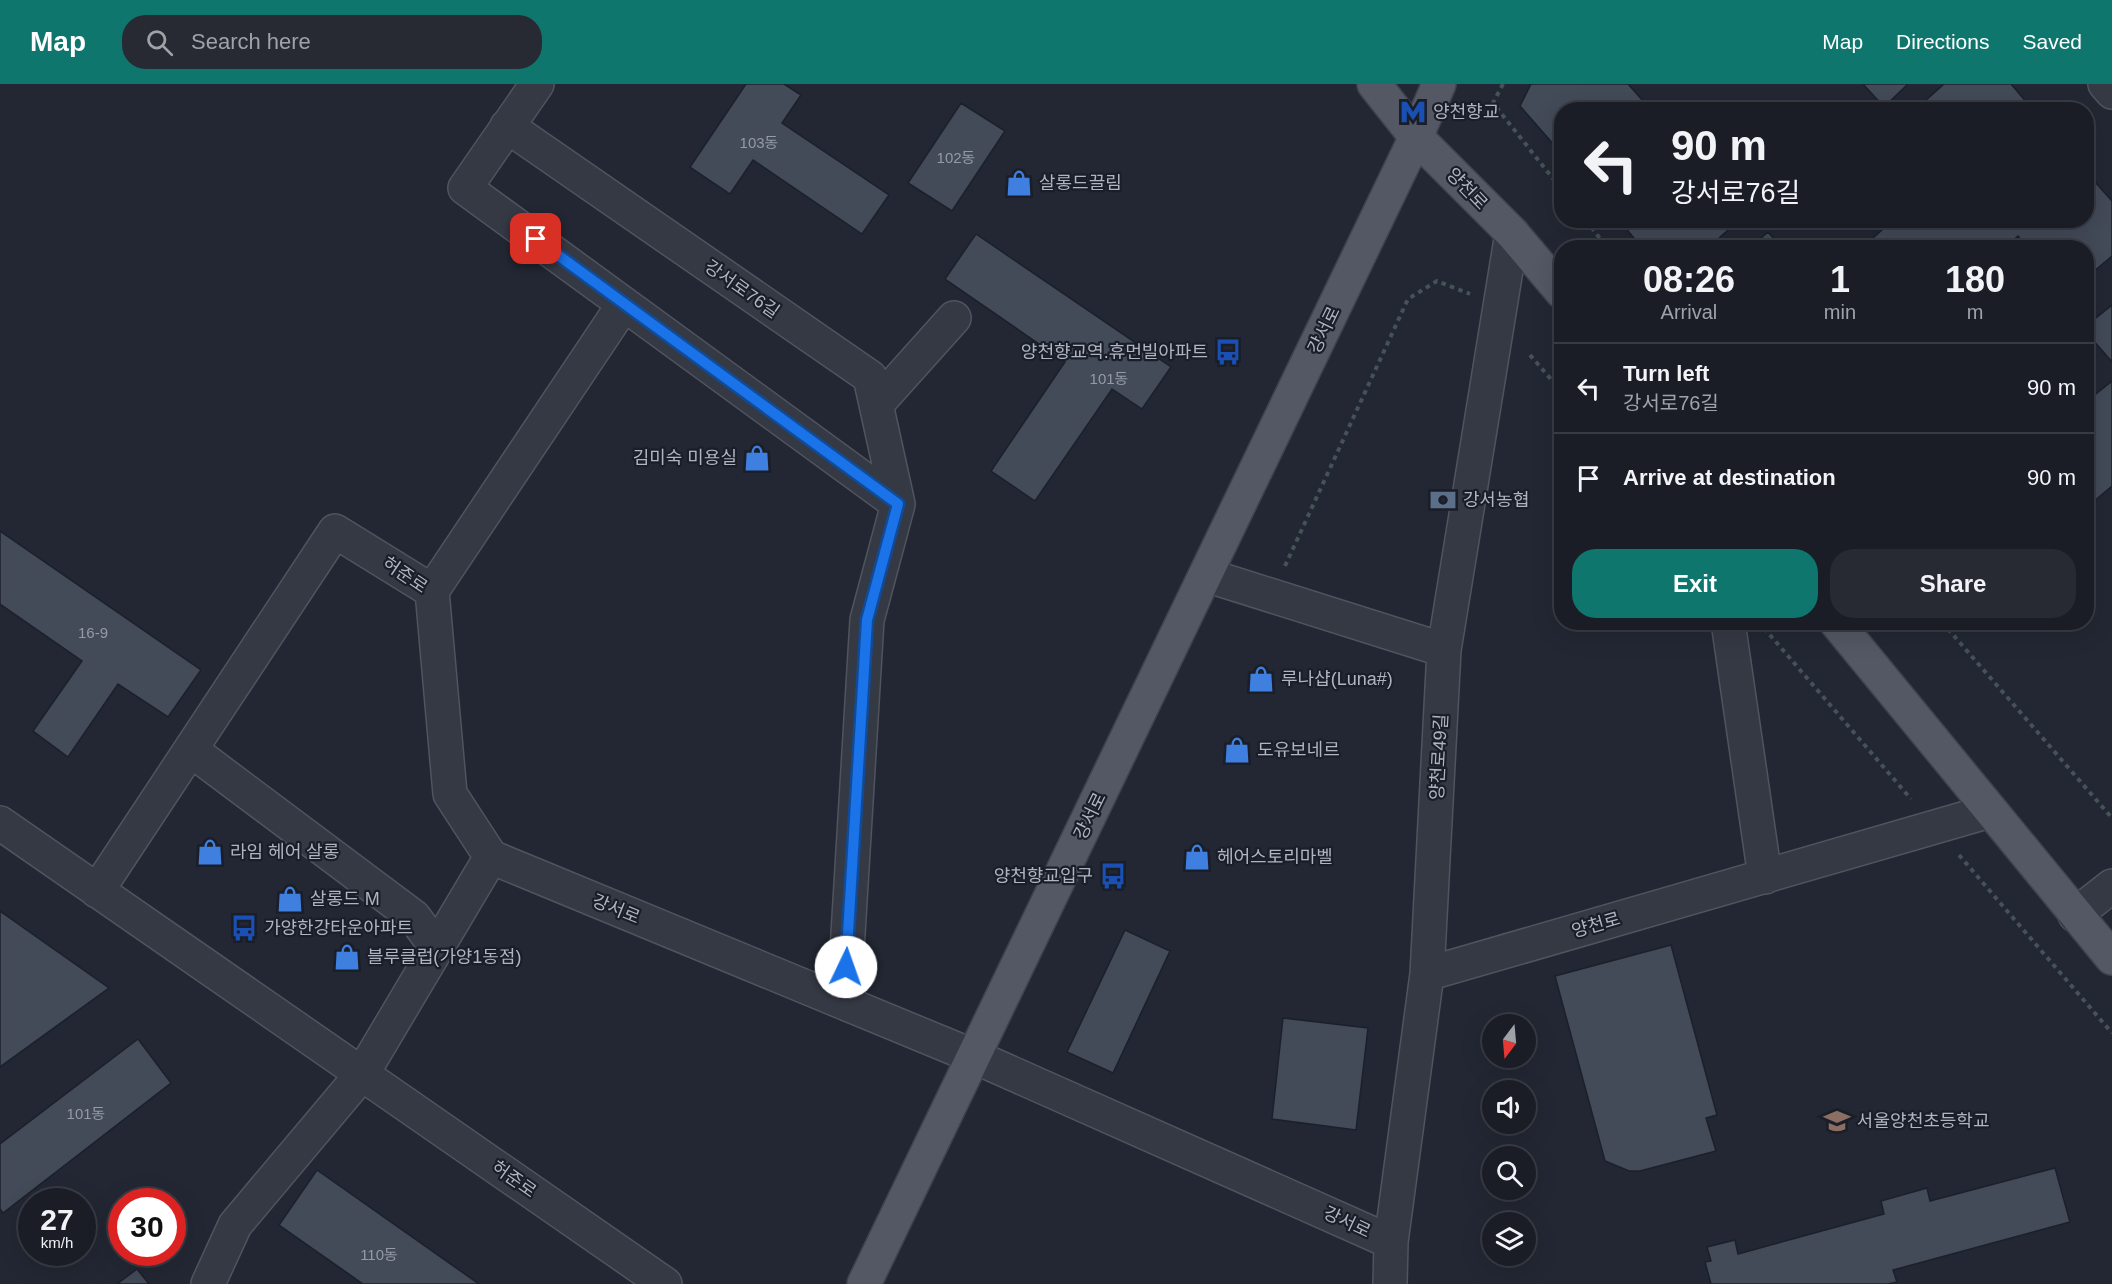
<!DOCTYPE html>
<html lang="en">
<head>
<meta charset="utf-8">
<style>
  body { margin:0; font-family:Helvetica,"Noto Sans KR",sans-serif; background:#272a32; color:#f1f3f6; height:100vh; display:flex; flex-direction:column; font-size:22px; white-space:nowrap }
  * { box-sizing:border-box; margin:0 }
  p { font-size:20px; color:#9fa2a7 }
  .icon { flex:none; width:33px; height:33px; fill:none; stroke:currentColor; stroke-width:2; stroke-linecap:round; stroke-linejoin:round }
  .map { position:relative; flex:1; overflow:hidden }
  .drawer { position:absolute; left:1554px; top:156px; width:540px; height:390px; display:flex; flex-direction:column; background:#1a1d26; border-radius:24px; box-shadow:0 6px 24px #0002,0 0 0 2px #383b43 }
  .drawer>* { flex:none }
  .top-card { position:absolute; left:1554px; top:18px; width:540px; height:126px; border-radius:24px; box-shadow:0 6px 24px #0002,0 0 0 2px #383b43; background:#1a1d26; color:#f1f3f6; overflow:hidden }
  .needle { width:39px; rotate:196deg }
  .tools { position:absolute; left:1482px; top:930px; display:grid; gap:12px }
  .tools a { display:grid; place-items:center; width:54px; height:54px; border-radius:50%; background:#1a1d26; box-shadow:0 6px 24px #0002,0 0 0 2px #383b43; font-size:30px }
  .speed { position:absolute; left:18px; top:1104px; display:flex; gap:12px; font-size:30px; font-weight:700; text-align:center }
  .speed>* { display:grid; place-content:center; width:78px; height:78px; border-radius:50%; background:#1a1d26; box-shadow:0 6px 24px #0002,0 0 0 2px #383b43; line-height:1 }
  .speed small { font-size:15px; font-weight:400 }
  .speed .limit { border:9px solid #d22; background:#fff; color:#111 }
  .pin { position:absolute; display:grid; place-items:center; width:51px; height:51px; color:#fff; margin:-26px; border-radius:12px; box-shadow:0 3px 9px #0006 }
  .me { position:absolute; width:66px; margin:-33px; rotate:3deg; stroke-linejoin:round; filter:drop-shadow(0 0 4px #0008) }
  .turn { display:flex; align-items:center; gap:21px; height:126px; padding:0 18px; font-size:27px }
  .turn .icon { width:78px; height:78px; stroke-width:2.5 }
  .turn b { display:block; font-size:42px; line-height:51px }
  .eta { display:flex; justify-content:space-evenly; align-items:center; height:102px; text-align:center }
  .eta b { font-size:36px; font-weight:600; line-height:42px }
  .action { display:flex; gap:12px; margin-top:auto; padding:12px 18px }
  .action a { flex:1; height:69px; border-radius:24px; background:#0f766e; color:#fff; font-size:24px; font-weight:600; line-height:69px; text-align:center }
  .action a+a { background:#272a32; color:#f1f3f6 }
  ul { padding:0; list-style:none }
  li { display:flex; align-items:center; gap:18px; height:90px; padding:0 18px; border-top:2px solid #383b43 }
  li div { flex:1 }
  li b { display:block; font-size:22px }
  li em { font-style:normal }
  header { display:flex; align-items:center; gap:36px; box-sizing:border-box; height:84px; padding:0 30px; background:#0f766e; color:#fff }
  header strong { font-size:28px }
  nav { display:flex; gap:33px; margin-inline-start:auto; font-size:21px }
  .search { width:420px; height:54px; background:#272a32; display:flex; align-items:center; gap:15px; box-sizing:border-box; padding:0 21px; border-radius:24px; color:#9fa2a7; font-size:22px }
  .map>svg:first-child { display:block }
  .building { fill:#434a58; stroke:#1c202b; stroke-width:1.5 }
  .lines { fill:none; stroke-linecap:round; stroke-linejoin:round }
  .minor-casing { stroke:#4f545f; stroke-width:36 }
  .major-casing { stroke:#3e424e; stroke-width:36 }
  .path { stroke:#455256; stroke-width:4; stroke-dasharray:4.5 4.5; stroke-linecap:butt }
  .minor { stroke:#353944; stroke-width:33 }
  .major { stroke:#535864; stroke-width:33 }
  .route-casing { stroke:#114b97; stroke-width:15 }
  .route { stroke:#1a73e8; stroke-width:10 }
  .labels { text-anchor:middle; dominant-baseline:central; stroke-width:4.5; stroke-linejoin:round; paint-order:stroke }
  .number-label { font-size:15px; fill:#949aa7 }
  .poi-label { font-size:18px; fill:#afb4c1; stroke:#1a1e29; text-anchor:start }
  .street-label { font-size:18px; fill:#afb4c1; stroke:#1a1e29 }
</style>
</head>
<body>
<header>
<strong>Map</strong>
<div class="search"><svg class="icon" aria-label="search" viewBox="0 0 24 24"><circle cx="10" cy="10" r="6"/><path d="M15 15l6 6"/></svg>Search here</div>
<nav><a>Map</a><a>Directions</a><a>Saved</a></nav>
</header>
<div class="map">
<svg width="2112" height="1200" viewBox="0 0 2112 1200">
  <rect width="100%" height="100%" fill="#222733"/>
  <path class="building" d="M746,0h38l17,11 -19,28 107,72 -27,39 -109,-74 -23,34 -40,-27z
    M1531,0h97l23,26h-89v44l-42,-48z
    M1863,0h45l-24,23z
    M1944,0h67l22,26h-118z
    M961,19l44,28 -53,80 -44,-28z
    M2086,88l26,29v55l-26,22v-30h-58l-10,-12 -14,12h-142l31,-28h193z
    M1619,136h120l-31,28h-66z
    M1768,148l14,16h-32z
    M976,150l195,133 -29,42 -30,-20 -77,112 -44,-30 74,-109 -120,-83z
    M2112,221v57l-26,-30v-6z
    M2112,297v105l-26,22v-106z
    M0,447l201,139 -33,47 -50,-33 -50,73 -35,-26 49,-70 -82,-57z
    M0,827l109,77 -109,79z
    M1125,846l45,21 -57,122 -46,-21z
    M1671,861l46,170 -11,3 10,33 -76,20h-11l-24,-10 -50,-185z
    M1283,934l85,10 -12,102 -84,-11z
    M138,955l33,44 -168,130 -3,-4v-65z
    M2055,1084l15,54 -177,48 4,12 -9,2h-177l-6,-22 6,-1 -4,-14 28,-7 3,14 146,-40 -3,-13 46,-13 3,13z
    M317,1086l162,114h-116l-84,-59z
    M137,1185l12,15h-32z"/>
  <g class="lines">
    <g class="minor-casing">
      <path id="minor" d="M537,0l-72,104 433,316
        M2105,0l7,8
        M507,42l363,251 28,127 -31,116 -21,347 3,38
        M876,321l78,-87
        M1206,491l238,75
        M432,507l192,-287
        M1728,538l37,255
        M191,666l223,167 23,31
        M0,739l665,461
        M491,773l482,199 418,186
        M97,807l238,-360 97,60 18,203 41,63 -129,217 -127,151 -27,59
        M2075,831l37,-29
        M1427,890l563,-163
        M1390,1200l1,-42 36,-268 17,-324 68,-417"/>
    </g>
    <g class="major-casing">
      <path id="major" d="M1374,0l42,53 96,96 50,59
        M1836,538l276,336
        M864,1200l552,-1147 23,-53"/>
    </g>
    <path class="path" d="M1503,0l-10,19 69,87
      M1586,136l21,28
      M1530,271l32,37
      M1285,482l123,-267 29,-18 33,13
      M1942,538l170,196
      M1764,544l147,171
      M1959,771l153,178"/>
    <use href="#minor" class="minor"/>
    <use href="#major" class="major"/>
  </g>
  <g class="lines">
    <g class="route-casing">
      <path id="route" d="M536,155l362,265 -31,116 -21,347"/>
    </g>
    <use href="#route" class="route"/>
  </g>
  <defs>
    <g id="metro-bare" transform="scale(2.07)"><path d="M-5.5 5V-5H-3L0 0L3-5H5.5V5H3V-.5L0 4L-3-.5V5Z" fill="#1a4fb4" stroke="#1a1e29" stroke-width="2.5" paint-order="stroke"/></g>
    <g id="shop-bare" transform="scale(2.07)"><path d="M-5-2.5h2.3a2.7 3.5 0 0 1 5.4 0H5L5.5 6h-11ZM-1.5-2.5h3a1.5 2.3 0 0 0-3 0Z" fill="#3f7fe0" stroke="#1a1e29" stroke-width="2.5" paint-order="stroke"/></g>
    <g id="bus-bare" transform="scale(2.07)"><path d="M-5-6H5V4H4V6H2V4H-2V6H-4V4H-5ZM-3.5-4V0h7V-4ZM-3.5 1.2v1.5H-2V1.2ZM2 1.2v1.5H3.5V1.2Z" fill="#1a4fb4" stroke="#1a1e29" stroke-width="2.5" paint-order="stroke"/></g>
    <g id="bank-bare" transform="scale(2.07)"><path d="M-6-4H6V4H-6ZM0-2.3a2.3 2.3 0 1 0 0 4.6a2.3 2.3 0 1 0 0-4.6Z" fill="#5c6f8a" stroke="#1a1e29" stroke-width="2.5" paint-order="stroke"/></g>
    <g id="school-bare" transform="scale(2.07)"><path d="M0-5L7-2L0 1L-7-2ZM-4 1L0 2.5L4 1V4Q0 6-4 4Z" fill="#8d6e63" stroke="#1a1e29" stroke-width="2.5" paint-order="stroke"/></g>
  </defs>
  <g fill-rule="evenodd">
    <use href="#metro-bare" x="1413" y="28"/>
    <use href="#shop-bare" x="1019" y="99"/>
    <use href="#bus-bare" x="1228" y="268"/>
    <use href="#shop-bare" x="757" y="374"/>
    <use href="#bank-bare" x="1443" y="416"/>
    <use href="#shop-bare" x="1261" y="595"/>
    <use href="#shop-bare" x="1237" y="666"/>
    <use href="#shop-bare" x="210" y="768"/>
    <use href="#shop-bare" x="1197" y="773"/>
    <use href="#bus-bare" x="1113" y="792"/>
    <use href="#shop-bare" x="290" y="815"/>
    <use href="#bus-bare" x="244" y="844"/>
    <use href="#shop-bare" x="347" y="873"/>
    <use href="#school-bare" x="1837" y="1037"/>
  </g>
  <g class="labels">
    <g class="number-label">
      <text x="759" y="58">103동</text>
      <text x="956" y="73">102동</text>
      <text x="1109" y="294">101동</text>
      <text x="93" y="548">16-9</text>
      <text x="86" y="1029">101동</text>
      <text x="379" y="1170">110동</text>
    </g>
    <g class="poi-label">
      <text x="1433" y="28">양천향교</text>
      <text x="1039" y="99">살롱드끌림</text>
      <text x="1208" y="268" text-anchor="end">양천향교역.휴먼빌아파트</text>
      <text x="737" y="374" text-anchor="end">김미숙 미용실</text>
      <text x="1463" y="416">강서농협</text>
      <text x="1281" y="595">루나샵(Luna#)</text>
      <text x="1257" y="666">도유보네르</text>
      <text x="230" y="768">라임 헤어 살롱</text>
      <text x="1217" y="773">헤어스토리마벨</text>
      <text x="1093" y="792" text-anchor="end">양천향교입구</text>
      <text x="310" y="815">살롱드 M</text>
      <text x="264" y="844">가양한강타운아파트</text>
      <text x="367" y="873">블루클럽(가양1동점)</text>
      <text x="1857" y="1037">서울양천초등학교</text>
    </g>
    <g class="street-label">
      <text transform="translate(1467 105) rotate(46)">양천로</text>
      <text transform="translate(742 205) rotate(35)">강서로76길</text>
      <text transform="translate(1324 246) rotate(-64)">강서로</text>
      <text transform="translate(405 491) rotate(34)">허준로</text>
      <text transform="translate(1439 673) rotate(-87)">양천로49길</text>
      <text transform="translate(1090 732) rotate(-64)">강서로</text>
      <text transform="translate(616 825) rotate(22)">강서로</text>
      <text transform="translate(1596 841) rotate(-16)">양천로</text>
      <text transform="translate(514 1095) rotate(35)">허준로</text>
      <text transform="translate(1347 1138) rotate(25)">강서로</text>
    </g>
  </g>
</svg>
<div class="tools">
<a><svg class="needle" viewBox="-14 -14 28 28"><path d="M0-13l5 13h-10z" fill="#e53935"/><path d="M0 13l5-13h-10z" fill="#9fa2a7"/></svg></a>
<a><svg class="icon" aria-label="sound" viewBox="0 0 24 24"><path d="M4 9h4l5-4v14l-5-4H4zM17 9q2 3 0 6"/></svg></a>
<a><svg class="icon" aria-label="search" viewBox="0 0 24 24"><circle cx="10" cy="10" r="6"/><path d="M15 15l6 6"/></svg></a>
<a><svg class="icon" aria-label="layers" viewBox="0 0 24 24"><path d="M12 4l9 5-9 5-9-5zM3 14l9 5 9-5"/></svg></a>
</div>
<div class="speed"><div>27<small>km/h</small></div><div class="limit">30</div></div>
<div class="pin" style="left:536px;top:155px;background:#d93025"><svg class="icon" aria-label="arrive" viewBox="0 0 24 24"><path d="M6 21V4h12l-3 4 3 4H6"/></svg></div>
<svg class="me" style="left:846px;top:883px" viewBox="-20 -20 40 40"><circle r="19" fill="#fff"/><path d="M0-13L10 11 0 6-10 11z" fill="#1a73e8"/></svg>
<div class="top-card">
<div class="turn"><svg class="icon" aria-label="left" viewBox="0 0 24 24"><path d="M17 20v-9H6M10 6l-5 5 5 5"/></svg><div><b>90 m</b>강서로76길</div></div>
</div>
<section class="drawer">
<div class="eta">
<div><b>08:26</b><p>Arrival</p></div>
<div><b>1</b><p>min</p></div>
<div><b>180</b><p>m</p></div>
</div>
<ul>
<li><svg class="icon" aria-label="left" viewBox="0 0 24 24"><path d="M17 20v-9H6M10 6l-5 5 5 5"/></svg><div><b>Turn left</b><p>강서로76길</p></div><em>90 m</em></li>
<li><svg class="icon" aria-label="arrive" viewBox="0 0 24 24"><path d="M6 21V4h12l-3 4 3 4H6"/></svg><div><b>Arrive at destination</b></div><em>90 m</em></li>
</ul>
<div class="action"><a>Exit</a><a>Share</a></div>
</section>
</div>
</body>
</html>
